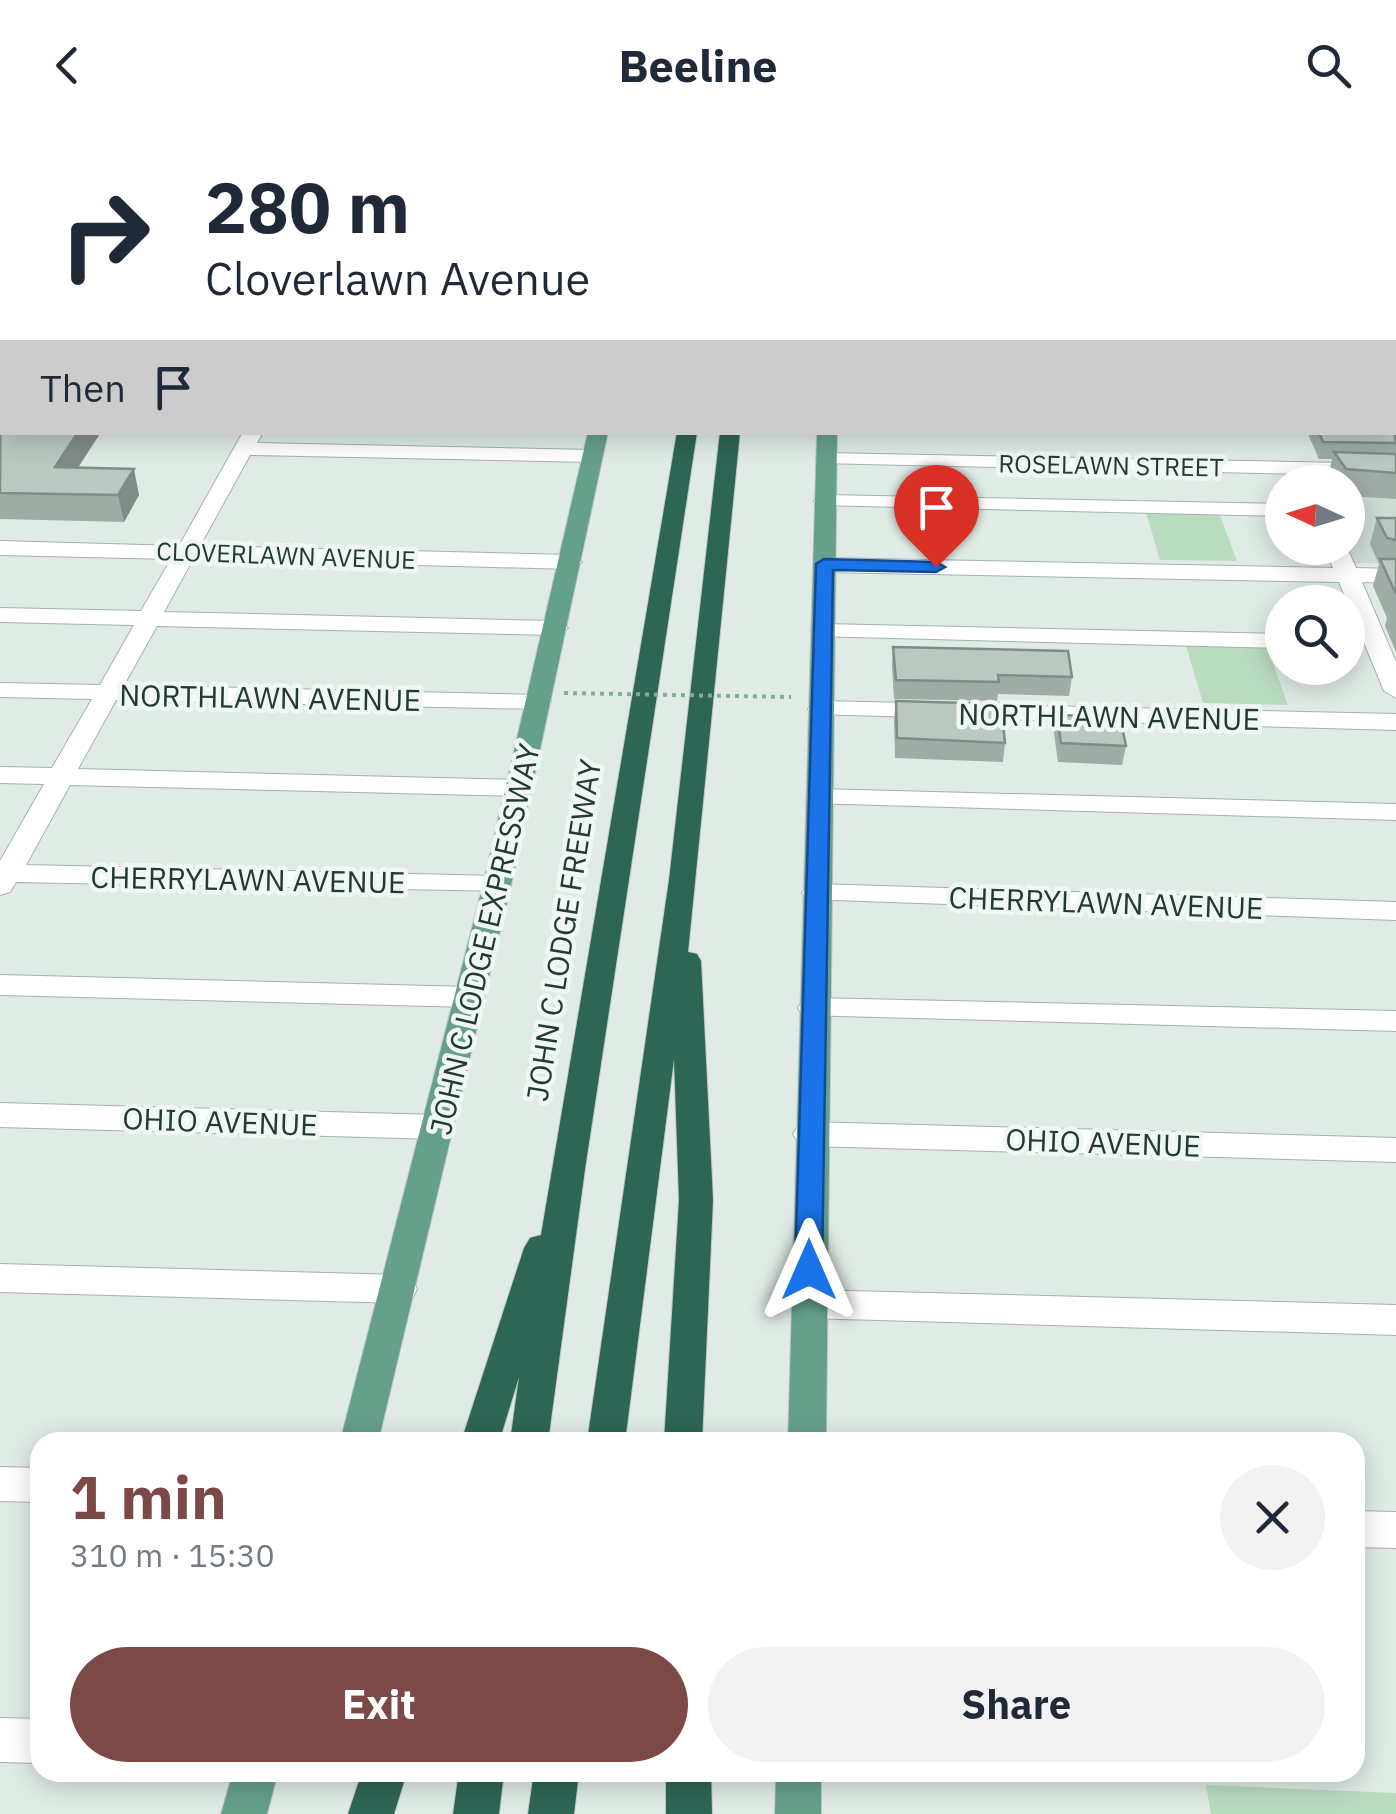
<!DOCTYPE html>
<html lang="en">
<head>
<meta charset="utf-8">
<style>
  body { margin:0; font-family:"IBM Plex Sans",sans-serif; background:#f2f2f3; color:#1f2937; height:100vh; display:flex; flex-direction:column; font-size:38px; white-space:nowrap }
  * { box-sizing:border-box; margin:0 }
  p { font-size:32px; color:#747a83 }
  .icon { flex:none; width:55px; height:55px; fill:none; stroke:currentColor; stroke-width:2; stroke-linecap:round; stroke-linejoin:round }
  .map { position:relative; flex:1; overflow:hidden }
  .details { position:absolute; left:30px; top:1302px; width:1335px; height:350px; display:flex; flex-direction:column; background:#fff; border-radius:30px; box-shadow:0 5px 25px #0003 }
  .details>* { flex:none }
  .top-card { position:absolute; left:0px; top:0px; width:1398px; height:305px; box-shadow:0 5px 25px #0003; background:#fff; color:#1f2937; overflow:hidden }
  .needle { width:65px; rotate:274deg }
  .controls { position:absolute; left:1265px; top:335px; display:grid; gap:20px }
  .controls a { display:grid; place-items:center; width:100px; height:100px; border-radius:50%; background:#fff; box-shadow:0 5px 25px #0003; font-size:50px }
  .pin { position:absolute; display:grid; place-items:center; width:85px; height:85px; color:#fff; margin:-102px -42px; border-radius:50% 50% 50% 0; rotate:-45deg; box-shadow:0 0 10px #0007 }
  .pin .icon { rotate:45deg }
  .me { position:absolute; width:110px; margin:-55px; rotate:0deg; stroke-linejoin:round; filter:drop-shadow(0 0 8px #0008) }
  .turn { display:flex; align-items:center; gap:35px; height:210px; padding:0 40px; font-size:45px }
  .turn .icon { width:130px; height:130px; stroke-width:2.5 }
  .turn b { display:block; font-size:70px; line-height:85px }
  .then { display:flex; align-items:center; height:95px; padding:0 40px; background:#0003; gap:20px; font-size:38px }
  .round { display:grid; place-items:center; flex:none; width:105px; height:105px; border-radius:52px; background:#f2f2f3 }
  .summary { display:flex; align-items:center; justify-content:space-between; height:170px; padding:0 40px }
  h1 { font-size:60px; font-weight:700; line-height:75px; color:#7d4947 }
  .action { display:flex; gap:20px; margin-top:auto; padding:20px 40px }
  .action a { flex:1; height:115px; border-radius:60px; background:#7d4947; color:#fff; font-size:40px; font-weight:700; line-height:115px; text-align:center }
  .action a+a { background:#f2f2f3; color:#1f2937 }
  header { display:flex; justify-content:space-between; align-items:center; height:130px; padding:0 40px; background:#fff; font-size:45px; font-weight:700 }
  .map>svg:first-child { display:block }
  .built { fill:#cedbd4 }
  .green { fill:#b9dcbf }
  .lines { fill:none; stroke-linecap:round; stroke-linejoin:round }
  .minor-casing { stroke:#a3b3ac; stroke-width:2 }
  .major-casing { stroke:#c1c8c6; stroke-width:2 }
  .highway-casing { stroke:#c1c8c6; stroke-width:2 }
  .minor { fill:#fff; fill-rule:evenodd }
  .major { fill:#65a08b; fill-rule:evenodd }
  .highway { fill:#2e6656; fill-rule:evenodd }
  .path-bridge { stroke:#81ae9c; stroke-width:4; stroke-dasharray:4 5; stroke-linecap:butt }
  .wall { fill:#9faca6 }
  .shaded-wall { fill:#828c87 }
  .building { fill:#b9c8c1; stroke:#828c87; stroke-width:2.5 }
  .route { fill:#1a73e8; stroke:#114b97; stroke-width:2.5 }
  .labels { text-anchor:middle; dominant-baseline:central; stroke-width:9; stroke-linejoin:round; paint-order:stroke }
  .far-street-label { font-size:25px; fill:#213b32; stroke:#f0f7f3 }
  .street-label { font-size:30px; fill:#213b32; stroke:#f0f7f3 }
</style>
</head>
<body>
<header><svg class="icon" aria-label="back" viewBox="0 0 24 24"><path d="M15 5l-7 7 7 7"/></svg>Beeline<svg class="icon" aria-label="search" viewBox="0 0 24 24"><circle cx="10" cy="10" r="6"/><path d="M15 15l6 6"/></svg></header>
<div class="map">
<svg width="1396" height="1684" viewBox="0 0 1396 1684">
  <rect width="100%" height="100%" fill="#e0ebe5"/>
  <path class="built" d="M1315,349l81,2v83l-43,-1 -7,-15 2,-66h-32z"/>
  <path class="green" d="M1145,379l73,1 19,51 -77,-1z
    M1184,509l81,2 23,64 -85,-2z
    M1206,1655l190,8v21h-185z"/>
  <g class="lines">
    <g class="minor-casing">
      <path id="minor" d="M416,0h213l1,2h-212z
        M1157,0h14l1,2h-14z
        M1245,0h14l1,2h-14z
        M0,19h2v8h-2z
        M0,55l2,1v9h-2z
        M1395,78l1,1v10l-1,-1z
        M0,88h2v10h-2z
        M0,172h2v10h-2z
        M1395,180h1v10h-1z
        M1395,259h1v14h-1z
        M1395,283h1v12h-1z
        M243,302h20l-6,11 336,7 10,6 -10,6 -343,-7 -50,91 371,9 11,7 -11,7 -378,-10 -29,53 392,9 12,7 -12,7 -399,-9 -33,59 415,10 12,7 -12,7 -423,-9 -38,69 441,11 13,8 -13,8 -449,-11 -44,80 471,11 10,3 4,6 -4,6 -491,-9 -6,10 -10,3v-34l44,-77 -44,-1v-16l52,1 40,-69 -92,-2v-14l100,2 34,-60 -134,-3v-14l141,3 30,-52 -171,-4v-14l179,5z
        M826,323l570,11v12l-577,-13 -3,-4z
        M825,365l457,9v12l-464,-11 -4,-4z
        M1325,418h22l9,20 40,1v14l-34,-1 34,80v36l-12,-7 -45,-109 -515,-10 -11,-7 11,-7 509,10z
        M823,494l459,10v14l-467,-12 -4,-5z
        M821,571l575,13v16l-584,-16 -4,-5z
        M819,659l577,15v16l-586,-17 -4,-6 4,-6z
        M816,754l580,18v18l-590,-21 -4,-6 4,-6z
        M0,845l470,12 11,3 4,7 -4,7 -11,3 -470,-12z
        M813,868l583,13v20l-594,-16 -4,-7 4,-7z
        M0,973l439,12 12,4 4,8 -4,8 -12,4 -439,-12z
        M810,992l586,16v24l-586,-16 -12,-4 -5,-8 5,-8z
        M0,1134l399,11 13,4 5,10 -5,10 -13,4 -399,-11z
        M808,1160l588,15v30l-588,-17 -13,-4 -5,-10 5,-10z
        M0,1337l40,1v34l-40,-1z
        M1355,1381l41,1v36l-41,-1z
        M0,1588l40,1v44l-40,-1z"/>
    </g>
    <g class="major-casing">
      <path id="major" d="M825,0h14v2h-14z
        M588,302h20l-97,453 -133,557h-38l143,-557z
        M817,302h20l-11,1010h-38z
        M233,1642h45l-11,42h-46z
        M776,1642h45v42h-46z"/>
    </g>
    <g class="highway-casing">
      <path id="highway" d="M725,0h14v2h-14z
        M755,0h14v2h-14z
        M677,302h20l-112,737 -37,273h-38l9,-65 -20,65h-38l63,-194 6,-10 11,-3z
        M720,302h20l-52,520 9,2 4,7 12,239 -11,242h-38l15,-242 -5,-141 -49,383h-38l82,-562z
        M362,1642h45l-13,42h-46z
        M459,1642h45l-5,42h-46z
        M534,1642h45l-5,42h-46z
        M666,1642h45l1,42h-46z"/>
    </g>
    <use href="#minor" class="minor"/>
    <use href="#major" class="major"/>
    <use href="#highway" class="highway"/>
    <path class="path-bridge" d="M564,563l227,4"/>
  </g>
  <path class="wall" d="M1271,0h77l2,2h-77z
    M0,216l2,86h99l-23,36 61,27 -15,27 -124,-3z
    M1307,302h87l2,3v64l-48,-3v-14h-17l-3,-4 4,-19h-13z
    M1377,388h19v134l-11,-26 2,-8 -14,-32 6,-22 -9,-20z
    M893,517l179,30 -3,19 -71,-2 -1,7 -103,-2 -2,-33z
    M896,571l109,42 -2,19 -108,-4 -1,-38z
    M1057,585l69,31 -4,19 -64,-3 -4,-28z"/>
  <path class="shaded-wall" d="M78,302h23l-40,61 -6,-26z
    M134,339l5,26 -15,27 -6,-27z"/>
  <path class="building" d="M1287,0h61l2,2h-62z
    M1395,95h1v53l-1,-2z
    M1,215h1v87h76l-23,35 79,2 -16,26 -118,-2z
    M1319,302h75l2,11 -73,-1z
    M1334,322l62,2v19l-50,-4z
    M1377,388h19v22l-9,-2z
    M1380,429h16v35z
    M893,517l175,4 4,26 -74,-2 1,7 -103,-2z
    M896,571l105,3 4,39 -108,-5z
    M1057,585l63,2 6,29 -65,-3z"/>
  <path class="route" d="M824,429l112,3 9,5 -9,5 -103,-2 -11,700 -4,8 -9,3 -10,-3 -4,-8 21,-706z"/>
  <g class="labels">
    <g class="far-street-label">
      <text transform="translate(1111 335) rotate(1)">ROSELAWN STREET</text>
      <text transform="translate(286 425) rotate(2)">CLOVERLAWN AVENUE</text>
    </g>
    <g class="street-label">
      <text transform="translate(270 567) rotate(1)">NORTHLAWN AVENUE</text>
      <text transform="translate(1109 586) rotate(1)">NORTHLAWN AVENUE</text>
      <text transform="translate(248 749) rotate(1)">CHERRYLAWN AVENUE</text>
      <text transform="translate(1106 772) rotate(2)">CHERRYLAWN AVENUE</text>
      <text transform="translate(563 800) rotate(-81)">JOHN C LODGE FREEWAY</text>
      <text transform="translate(484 809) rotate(-77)">JOHN C LODGE EXPRESSWAY</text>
      <text transform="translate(220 991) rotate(2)">OHIO AVENUE</text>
      <text transform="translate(1103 1012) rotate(2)">OHIO AVENUE</text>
    </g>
  </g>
</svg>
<div class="controls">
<a><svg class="needle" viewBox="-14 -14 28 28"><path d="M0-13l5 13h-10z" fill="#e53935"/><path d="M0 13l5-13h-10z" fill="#747a83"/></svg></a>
<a><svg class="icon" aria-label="search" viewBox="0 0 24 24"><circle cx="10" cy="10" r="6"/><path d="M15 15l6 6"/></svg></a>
</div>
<div class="pin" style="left:936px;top:437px;background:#d93025"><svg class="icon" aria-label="arrive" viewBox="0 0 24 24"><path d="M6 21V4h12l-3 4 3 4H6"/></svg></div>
<svg class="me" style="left:809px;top:1140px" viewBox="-20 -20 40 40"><path d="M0-17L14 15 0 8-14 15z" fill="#1a73e8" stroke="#fff" stroke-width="4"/></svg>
<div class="top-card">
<div class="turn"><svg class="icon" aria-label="right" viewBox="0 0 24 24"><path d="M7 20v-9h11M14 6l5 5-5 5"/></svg><div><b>280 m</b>Cloverlawn Avenue</div></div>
<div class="then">Then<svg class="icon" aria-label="arrive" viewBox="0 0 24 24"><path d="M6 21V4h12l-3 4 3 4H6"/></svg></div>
</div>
<section class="details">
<div class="summary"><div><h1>1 min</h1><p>310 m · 15:30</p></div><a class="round"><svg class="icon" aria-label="close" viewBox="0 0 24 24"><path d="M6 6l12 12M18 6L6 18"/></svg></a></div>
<div class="action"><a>Exit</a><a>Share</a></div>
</section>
</div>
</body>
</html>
